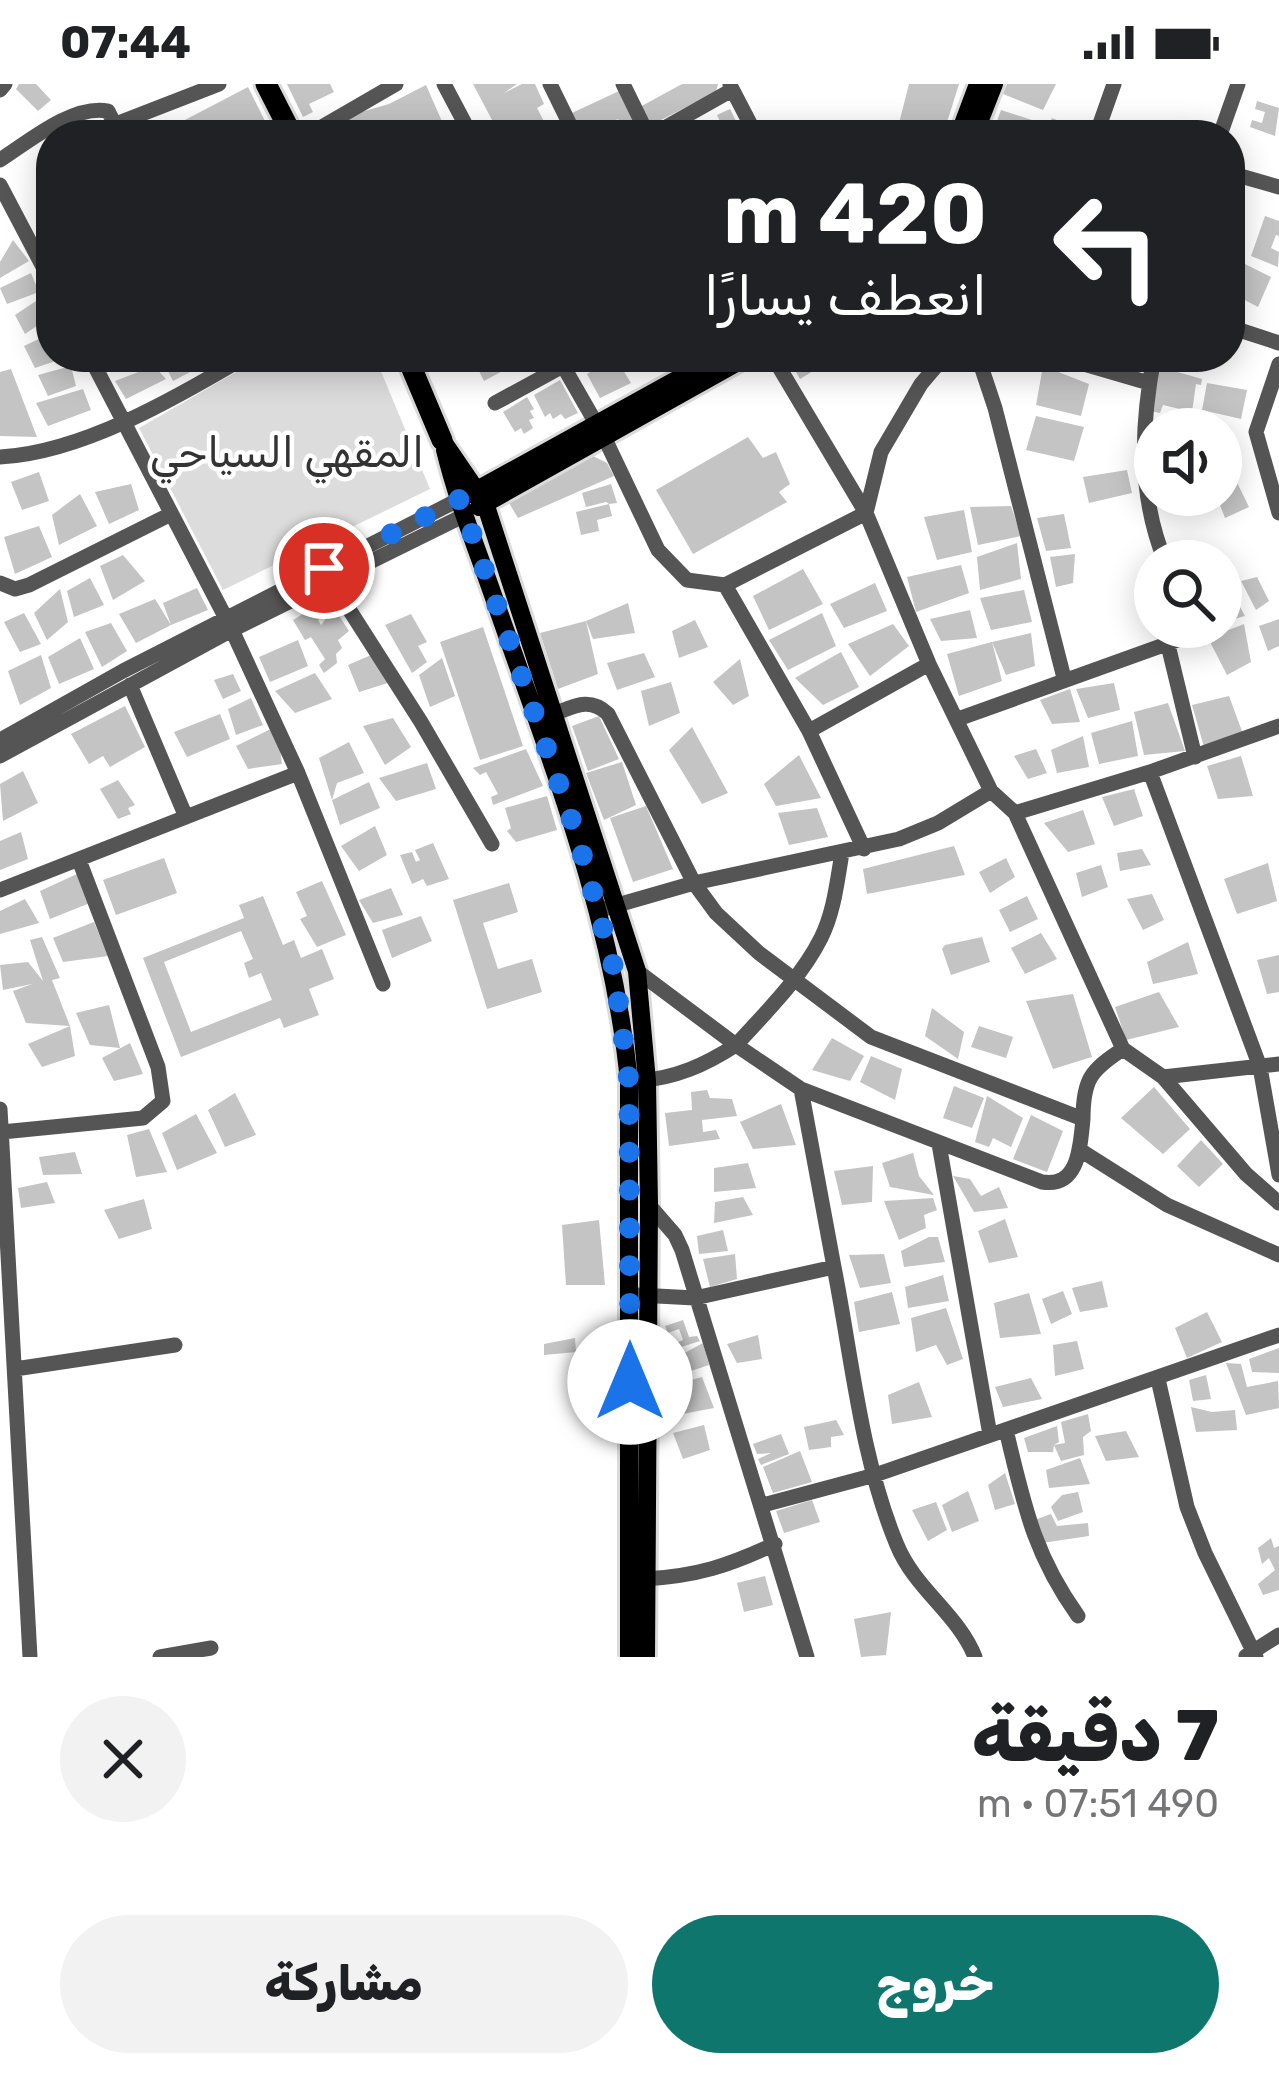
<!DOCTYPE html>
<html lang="ar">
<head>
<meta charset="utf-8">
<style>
  body { margin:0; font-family:Rubik,"Noto Sans Arabic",sans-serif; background:#f2f2f2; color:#202124; direction:rtl; height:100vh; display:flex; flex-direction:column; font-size:45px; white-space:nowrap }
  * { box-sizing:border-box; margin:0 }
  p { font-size:39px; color:#757577 }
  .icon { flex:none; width:66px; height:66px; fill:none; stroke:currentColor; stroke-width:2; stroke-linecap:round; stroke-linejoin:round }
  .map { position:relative; height:1573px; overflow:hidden; direction:ltr }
  .drawer { display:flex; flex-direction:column; background:#fff; flex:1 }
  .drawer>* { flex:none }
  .banner { position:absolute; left:36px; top:36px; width:1209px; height:252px; border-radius:48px; box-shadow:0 6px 30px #0003; direction:rtl; background:#202124; color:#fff; overflow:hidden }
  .fabs { position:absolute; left:1134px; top:324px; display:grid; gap:24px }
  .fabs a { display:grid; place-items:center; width:108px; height:108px; border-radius:50%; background:#fff; box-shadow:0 6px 30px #0003; font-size:60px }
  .pin { position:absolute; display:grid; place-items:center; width:102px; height:102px; color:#fff; margin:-51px; border:6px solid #fff; border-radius:50%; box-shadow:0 3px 12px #0007 }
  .me { position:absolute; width:132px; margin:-66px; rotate:0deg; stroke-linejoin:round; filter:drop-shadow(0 0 9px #0008) }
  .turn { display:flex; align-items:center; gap:42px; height:252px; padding:0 60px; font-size:54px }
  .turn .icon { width:156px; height:156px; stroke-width:2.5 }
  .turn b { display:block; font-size:84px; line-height:102px }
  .round { display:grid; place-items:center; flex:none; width:126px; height:126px; border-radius:63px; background:#f2f2f2 }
  .summary { display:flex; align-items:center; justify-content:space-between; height:204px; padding:0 60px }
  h1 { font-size:72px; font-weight:800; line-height:90px }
  .cta { display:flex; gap:24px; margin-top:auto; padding:24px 60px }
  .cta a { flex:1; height:138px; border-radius:72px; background:#0f766e; color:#fff; font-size:48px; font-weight:800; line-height:138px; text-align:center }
  .cta a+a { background:#f2f2f2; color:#202124 }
  .status { display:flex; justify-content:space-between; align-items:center; height:84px; padding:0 60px; background:#fff; direction:ltr }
  .status svg { height:33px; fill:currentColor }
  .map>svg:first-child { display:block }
  .green { fill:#dcdcdc }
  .building { fill:#c4c4c4; fill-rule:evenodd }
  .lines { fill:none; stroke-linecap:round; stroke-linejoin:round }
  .major-casing { stroke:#dbdbdb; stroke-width:24 }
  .highway-casing { stroke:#dbdbdb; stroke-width:27 }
  .minor { stroke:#555; stroke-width:15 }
  .major { stroke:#000; stroke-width:18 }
  .highway { stroke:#000; stroke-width:21 }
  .route { stroke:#1a73e8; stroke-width:21; stroke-dasharray:0 37.8 }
  .labels { text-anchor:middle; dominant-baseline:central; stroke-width:9; stroke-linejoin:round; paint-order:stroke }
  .park-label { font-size:42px; fill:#333; stroke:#fff }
</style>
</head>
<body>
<div class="status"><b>07:44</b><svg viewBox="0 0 49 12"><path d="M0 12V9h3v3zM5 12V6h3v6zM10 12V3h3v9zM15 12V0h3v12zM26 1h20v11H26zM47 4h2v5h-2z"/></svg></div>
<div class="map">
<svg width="1279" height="1573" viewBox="0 0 1279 1573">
  <rect width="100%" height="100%" fill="#fff"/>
  <path class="green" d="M262,273h113l55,132 -207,101 -84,-162z"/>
  <path class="building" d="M19,0h17l15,16 -13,11 -22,-22z
    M287,0h43l4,8 -25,12 4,8 -10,5z
    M473,0h44l-13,9 18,-9h13l9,20 -7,4 13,25 10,-4 3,6h-63z
    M682,0h36l-2,8 -67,34 -11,-18z
    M909,0h50l-16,51h-47z
    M1007,0h49l-13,26 -40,-16z
    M426,1l22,50h-73l-8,-13 6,13h-54l42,-23 28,-8z
    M248,3l24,48h-121l30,-13z
    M619,7l23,38 -15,6 -9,-16 -36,16 -10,-22z
    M1257,17l22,7 -4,28 -25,-9 2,-7 10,3 3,-11 -10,-3z
    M730,25l13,26h-28l9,-5 -7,-15z
    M1001,26l34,11 -4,14h-39z
    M1052,34l41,17h-48z
    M1265,132l14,5v15l-3,-1 -5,13 8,4 -1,15 -27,-11z
    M13,156l16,21 -29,17v-16z
    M1241,178l30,15 -13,30 -23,-12 -2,-12z
    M31,189l8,19 -32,12 -7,-16z
    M39,215l11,18 -25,17 -10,-19z
    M45,252l6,6v15l13,1 -29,10 -11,-22z
    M125,273h49l-20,9 -23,4z
    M194,273h25l-46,24 -5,-10z
    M472,273h33l5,10 -26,14z
    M615,273l16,26 -31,15 -13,-24z
    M632,273h36l2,6 -30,9z
    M787,273h49l-36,22z
    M71,282l5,20 -28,10 -10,-21z
    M154,282l12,13 -40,20 -11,-18z
    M1043,282l46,18 -8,32 -45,-11z
    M1156,282l46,13 -1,6 -5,-1 -4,28 -29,-7 -3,8 -10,-2z
    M11,285l26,68 -37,-1v-64z
    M560,296l18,33 -13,6 -4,-5 -8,5 -3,-6 -5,4 -11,-22z
    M1207,299l40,7 -6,29 -39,-9z
    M83,305l8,21 -43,16 -12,-23z
    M527,313l7,12 -4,2 4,7 -5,2 4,8 -9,6 -3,-6 -6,4 -12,-20z
    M1036,332l48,11 -10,34 -48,-11z
    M748,353l15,21 13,-6 14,32 -11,8 8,10 -94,52 -37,-64z
    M593,372l14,7 7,13 -96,42 -12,-20z
    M1228,380l21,43 -24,11 -9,-23h5v-28z
    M1127,386l5,23 -43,10 -6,-26z
    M39,388l10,29 -27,9 -11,-28z
    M131,400l8,26 -30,14 -14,-32z
    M611,400l6,19 -8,1 3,12 -15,4 2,11 -18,4 -5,-23 33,-8 -3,-2 -20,5 -4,-14z
    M80,410l17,32 -38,19 -7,-30z
    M1011,422l10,30 -43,9 -8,-38z
    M964,426l8,42 -35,8 -13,-43z
    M1064,430l7,34 -25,3 -9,-33z
    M39,442l13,31 -37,17 -11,-37z
    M1017,459l4,36 -41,11 -3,-33z
    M1075,470l-2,29 -17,4 -6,-30z
    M123,471l22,26 -32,19 -13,-34z
    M961,481l8,28 -53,19 -9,-35z
    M803,485l20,35 -54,26 -16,-34z
    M1257,493l12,24 -13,9 -15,-29z
    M90,494l14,27 -30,12 -7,-26z
    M875,499l12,28 -43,17 -14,-24z
    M1228,501l17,31 -18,5 -6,-12v-21z
    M197,504l11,22 -37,15 -8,-22z
    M60,505l8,33 -21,18 -13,-27z
    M1024,506l8,32 -41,8 -11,-32z
    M155,515l16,26 -35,18 -17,-29z
    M628,519l7,30 -42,6 -7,-18z
    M318,521l6,9 -6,6 3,5 13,-17 15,23 -11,9 4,8 -6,6 1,9 -13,10 -5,-8 6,-6 -14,-22 -6,3 -12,-20z
    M970,526l7,28 -36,3 -11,-22z
    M24,529l17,31 -21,8 -16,-30z
    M822,529l14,33 -48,24 -19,-30z
    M411,530l16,28 -9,4 9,16 -15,11 -27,-48z
    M1279,535v27l-11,5 -9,-25z
    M695,536l13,27 -29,11 -7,-27z
    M586,537l12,53 -40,15 -18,-56z
    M111,539l16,28 -25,16 -17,-35z
    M893,540l16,22 -39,30 -22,-32z
    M1244,540l7,38 -24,13 -19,-37z
    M483,543l40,119 -43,14 -40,-118z
    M1031,549l4,33 -29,9 -14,-33z
    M80,554l14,31 -35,15 -11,-27z
    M298,556l10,26 -38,16 -11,-25z
    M992,558l10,39 -43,15 -12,-42z
    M841,568l18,35 -36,18 -28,-27z
    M644,569l11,24 -38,13 -10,-27z
    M41,571l10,33 -31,17 -12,-34z
    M371,571l17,28 -29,9 -11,-27z
    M442,574l13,38 -25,11 -11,-32z
    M740,575l9,37 -16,9 -20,-23z
    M315,589l17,26 -37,14 -20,-22z
    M233,590l8,17 -18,8 -9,-19z
    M671,598l9,31 -31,13 -8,-35z
    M1114,599l6,27 -32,8 -12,-29z
    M1070,605l10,33 -28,2 -12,-24z
    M1229,612l14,38 -39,13 -12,-42z
    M251,614l12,27 -27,10 -8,-26z
    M1168,619l17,48 -41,4 -10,-43z
    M125,622l20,41 -35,20 -7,-11 -14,8 -18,-30z
    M220,630l10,25 -43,18 -13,-25z
    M599,632l20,43 -31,12 -16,-45z
    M393,634l18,29 -26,18 -22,-39z
    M1132,637l6,35 -39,8 -8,-31z
    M277,642l5,38 -34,5 -12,-23z
    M692,643l36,66 -26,11 -33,-54z
    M1083,652l6,31 -32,6 -6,-23z
    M349,658l15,31 -27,10 -5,17 -13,-42z
    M526,665l17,37 -50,19 -2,-8 7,-3 -12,-22 -6,3 -7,-7z
    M1036,665l11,24 -19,6 -14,-23z
    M799,671l22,43 -45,8 -12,-22z
    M1241,672l12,40 -35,3 -11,-33z
    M622,678l14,43 -32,15 -18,-47z
    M427,679l9,26 -40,12 -17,-23z
    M23,687l15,32 -35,18 -3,-37z
    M118,696l17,25 -7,3 3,6 -13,5 -18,-30z
    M369,698l11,26 -40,17 -8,-25z
    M1134,705l9,27 -29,10 -12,-29z
    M547,712l10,34 -41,12 -9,-11 4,-3 -6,-20z
    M646,722l27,63 -40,13 -23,-64z
    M817,724l11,29 -39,8 -11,-32z
    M1083,726l12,34 -27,8 -24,-29z
    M375,742l12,29 -28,16 -18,-25z
    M21,748l7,27 -28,11v-29z
    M433,759l16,36 -22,7 -4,-7 -11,5 -12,-29 12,-3 4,10 4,-2 -5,-10z
    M954,762l11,29 -98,19 -4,-25z
    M1142,765l9,16 -31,6 -3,-18z
    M164,774l13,35 -61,22 -13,-35z
    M1006,774l9,19 -25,16 -11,-21z
    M1268,779l9,38 -40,13 -13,-35z
    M1101,781l7,22 -26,10 -6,-24z
    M77,790l18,27 -45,18 -10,-28z
    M322,797l24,54 -29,12 -17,-28 7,-3 -11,-24z
    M509,799l9,29 -35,11 15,46 34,-10 10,33 -55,17 -34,-109z
    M391,804l12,27 -30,8 -14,-23z
    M1152,810l12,26 -21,10 -16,-31z
    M263,812l20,49 11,-5 7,18 21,-9 12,30 -25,10 10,26 -35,13 -4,-10 -99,39 -38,-99 101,-40 -5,-13zM241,847l12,28 -9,4 5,15 12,-5 11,27 -81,32 -27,-70z
    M1027,812l11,23 -28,13 -11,-22z
    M25,815l14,24 -39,11v-23z
    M421,832l11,25 -40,17 -10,-28z
    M94,838l14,34 -45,6 -10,-24z
    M1041,849l16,26 -32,15 -14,-26z
    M42,853l18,41 -8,2 18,46 -44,-3 -13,-32 19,-7 -29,6 -3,-25 28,-3 15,19 -13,-41z
    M982,853l8,25 -39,13 -9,-26 3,-4z
    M1188,858l10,32 -45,10 -6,-22z
    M1279,871v37l-12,2 -10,-34z
    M1159,908l20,35 -53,13 -11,-33z
    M1073,910l19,63 -39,12 -27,-68z
    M109,921l11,43 -30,-3 -14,-32z
    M932,924l32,24 -6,27 -33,-23z
    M70,942l5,30 -33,11 -14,-23z
    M979,942l34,11 -7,21 -35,-11z
    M832,954l32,18 -14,25 -38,-11z
    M130,959l13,31 -29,7 -12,-23z
    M871,972l31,13 -7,31 -35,-18z
    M954,1002l30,12 -12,30 -29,-10z
    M1154,1003l36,42 -27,25 -42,-36z
    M707,1006l3,8 22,1 5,17 -35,4 1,12 13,-2 4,9 -51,7 -4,-33 27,-3 -1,-18z
    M235,1009l21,42 -31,12 -17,-37z
    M987,1012l36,22 -12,29 -18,-9 -4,9 -14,-5z
    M781,1020l15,41 -43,4 -13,-27z
    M196,1030l21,39 -40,17 -15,-37z
    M1031,1031l32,16 -16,41 -34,-13z
    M149,1045l18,43 -31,5 -9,-42z
    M1201,1056l22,24 -24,23 -22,-21z
    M75,1068l7,22 -39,1 -4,-18z
    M913,1069l6,23 15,19 -44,-8 -8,-24z
    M748,1079l8,25 -42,4v-24z
    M873,1082l-1,36 -30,3 -8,-34z
    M953,1092l17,3 11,17 18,-9 9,21 -34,4z
    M47,1098l8,21 -34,5 -3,-20z
    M743,1113l10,18 -39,8 1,-21z
    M933,1114l4,12 -13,5 2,13 -27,12 -15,-39z
    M144,1115l8,30 -33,10 -15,-29z
    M1005,1135l13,38 -29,6 -11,-32z
    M599,1136l6,65h-39l-4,-60z
    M723,1146l5,21 -29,3 -2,-18z
    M929,1153h9l7,25 -41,5 -3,-16z
    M735,1170l2,25 -27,8 -7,-28z
    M884,1170l7,29 -31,5 -11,-33z
    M943,1191l6,26 -41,7 -3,-21z
    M1102,1197l6,26 -28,5 -8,-24z
    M1063,1207l9,23 -21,10 -9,-25z
    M892,1208l8,32 -41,8 -5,-30z
    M1029,1209l12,41 -41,4 -6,-35z
    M946,1224l17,51 -16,6 -11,-20 -20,7 -5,-34z
    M1207,1228l15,30 -35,16 -12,-30z
    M683,1236l6,17 8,-1 3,5 -25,8 -2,-5 10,-4 -4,-11 -11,4 -3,-7z
    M758,1251l4,24 -25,4 -10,-19z
    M575,1254l1,14 -32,3v-11z
    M618,1256l1,17 -27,2 -1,-18z
    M1077,1257l7,28 -29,7 -2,-31z
    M703,1259l6,22 -30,10 -4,-17z
    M1279,1264v25l-27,-1 -3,-13z
    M1226,1279l15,1 6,23 31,-6 1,27 -33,7z
    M1206,1291l5,24 -18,2 -4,-21z
    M702,1293l12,31 -42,8 -7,-29z
    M1031,1294l11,21 -39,8 -8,-20z
    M919,1298l13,35 -40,7 -4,-29z
    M1191,1323l21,5 23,-2 2,20 -41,2z
    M1088,1330l3,17 -8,6 1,18 -23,6 -7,-16 -1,7h-25l-4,-14 33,-12 2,16 -5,3 11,-2 -4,-21z
    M836,1336l8,15 -13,2v10l-22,3 -5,-23z
    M704,1341l6,25 -27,9 -10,-26z
    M1126,1347l13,26 -33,4 -11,-25z
    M781,1350l8,20 -28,11 -3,-6 13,-6 -14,1 -4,-10z
    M800,1367l12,31 -39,11 -10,-26z
    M1080,1374l10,26 -41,4 -3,-18z
    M1005,1389l10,31 -20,6 -7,-25z
    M968,1407l11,30 -27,11 -10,-27z
    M1078,1408l5,20 -25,9 -7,-14 11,-12z
    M812,1416l8,22 -36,11 -8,-22z
    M936,1418l11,28 -19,11 -16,-31z
    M1051,1430l6,12 31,-3 1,13 -47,7 -5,-24z
    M1271,1454l3,10 5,-2v44l-16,5 -5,-11 17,-14 -6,-12 -7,6 -4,-16z
    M765,1492l8,29 -29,7 -7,-29z
    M891,1528l-5,43 -25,2 -7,-38z"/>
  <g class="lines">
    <g class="major-casing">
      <path id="major" d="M959,51l19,-51
        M974,51l20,-51
        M442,356l43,63 152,468 10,110 2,124 -3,452
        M445,366c12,50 32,99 49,148 55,159 119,316 135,484v575
        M470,410l248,-137
        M479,423l268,-150"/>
    </g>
    <g class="highway-casing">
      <path id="highway" d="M266,0l26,51
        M407,273l35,83"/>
    </g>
    <path class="minor" d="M444,0l27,51
      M550,0l25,51
      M623,0l25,51
      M730,1l26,50
      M0,6l5,-6
      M116,40l103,-40
      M1099,43l23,8
      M308,51l88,-51
      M652,51l80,-45
      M1096,51l18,-51
      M1220,51l18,-51
      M0,76c28,-18 73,-56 108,-49l12,24
      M1230,89l49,14
      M0,101l51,97
      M1230,243l49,16
      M90,273l142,273 66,143 85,211
      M558,273l47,82 53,111 29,30 38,5 141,-72 15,-61 40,-68 23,-27
      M773,273l93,156 63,151 62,127 24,22 108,236 40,28 83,97 33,29
      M978,273l17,51 69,270
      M1060,273l89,26
      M1154,273c-13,69 -16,138 11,204
      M1279,280l-23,68 23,81
      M495,319l68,-37
      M0,373c81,-4 176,-59 245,-100
      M331,497l90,141 71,122
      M0,499l15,6 14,-4 142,-71
      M725,501l84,146 55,118
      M1168,561l27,112
      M130,601l56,132
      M545,633c24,-7 42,-23 63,-3l86,169 22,30 43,40 112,84 212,82c-3,28 -4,69 -41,63l-241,-93 -65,-44c30,-33 65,-67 85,-107 13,-26 16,-56 21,-85
      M958,635l228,-82 4,-10
      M809,647l120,-67
      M0,656l123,-69 337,-172
      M0,672l232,-126 233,-115
      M1150,688l110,295 19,108
      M1015,729l135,-41 129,-46
      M0,806l298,-117
      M607,824l87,-25 205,-44 39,-16 53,-32
      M637,887l99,74c-31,20 -60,33 -98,36
      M1163,993l116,-13
      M0,1025l30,548
      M1083,1035c0,-40 8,-49 40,-70
      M2,1048l141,-14 20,-17 -5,-34 -79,-207
      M939,1060l51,291
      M1080,1066l87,55 112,50
      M649,1121l26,30 7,15 125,407
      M834,1183c18,91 27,192 63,278 18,44 61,69 78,112
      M638,1211l57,3 139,-31 -33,-178
      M15,1285l160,-24
      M1158,1295l29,128 18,46 51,104
      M1006,1346c18,74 27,123 72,186
      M763,1421l112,-30 404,-140
      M645,1495c52,-3 83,-13 130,-35
      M1246,1572l33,-21
      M160,1573l51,-9"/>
    <use href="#major" class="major"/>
    <use href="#highway" class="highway"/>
  </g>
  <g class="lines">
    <path class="route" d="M324,484l136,-69 117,337 37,132 15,114 1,300"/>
  </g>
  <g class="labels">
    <g class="park-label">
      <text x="287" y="369">المقهي السياحي</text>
    </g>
  </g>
</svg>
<div class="fabs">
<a><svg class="icon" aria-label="sound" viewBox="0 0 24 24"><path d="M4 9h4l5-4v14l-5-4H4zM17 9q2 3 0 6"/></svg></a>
<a><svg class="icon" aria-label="search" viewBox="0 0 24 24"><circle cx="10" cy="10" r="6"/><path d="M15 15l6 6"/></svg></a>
</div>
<div class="pin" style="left:324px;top:484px;background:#d93025"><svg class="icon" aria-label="arrive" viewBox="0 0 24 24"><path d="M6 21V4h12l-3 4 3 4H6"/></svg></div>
<svg class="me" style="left:630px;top:1298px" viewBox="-20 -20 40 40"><circle r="19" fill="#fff"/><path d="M0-13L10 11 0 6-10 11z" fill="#1a73e8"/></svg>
<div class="banner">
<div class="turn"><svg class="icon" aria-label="left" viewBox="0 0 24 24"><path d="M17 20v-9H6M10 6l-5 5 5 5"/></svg><div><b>420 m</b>انعطف يسارًا</div></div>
</div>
</div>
<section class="drawer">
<div class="summary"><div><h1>7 دقيقة</h1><p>490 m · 07:51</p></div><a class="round"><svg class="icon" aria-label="close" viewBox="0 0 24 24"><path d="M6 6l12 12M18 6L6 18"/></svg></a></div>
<div class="cta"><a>خروج</a><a>مشاركة</a></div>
</section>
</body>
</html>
